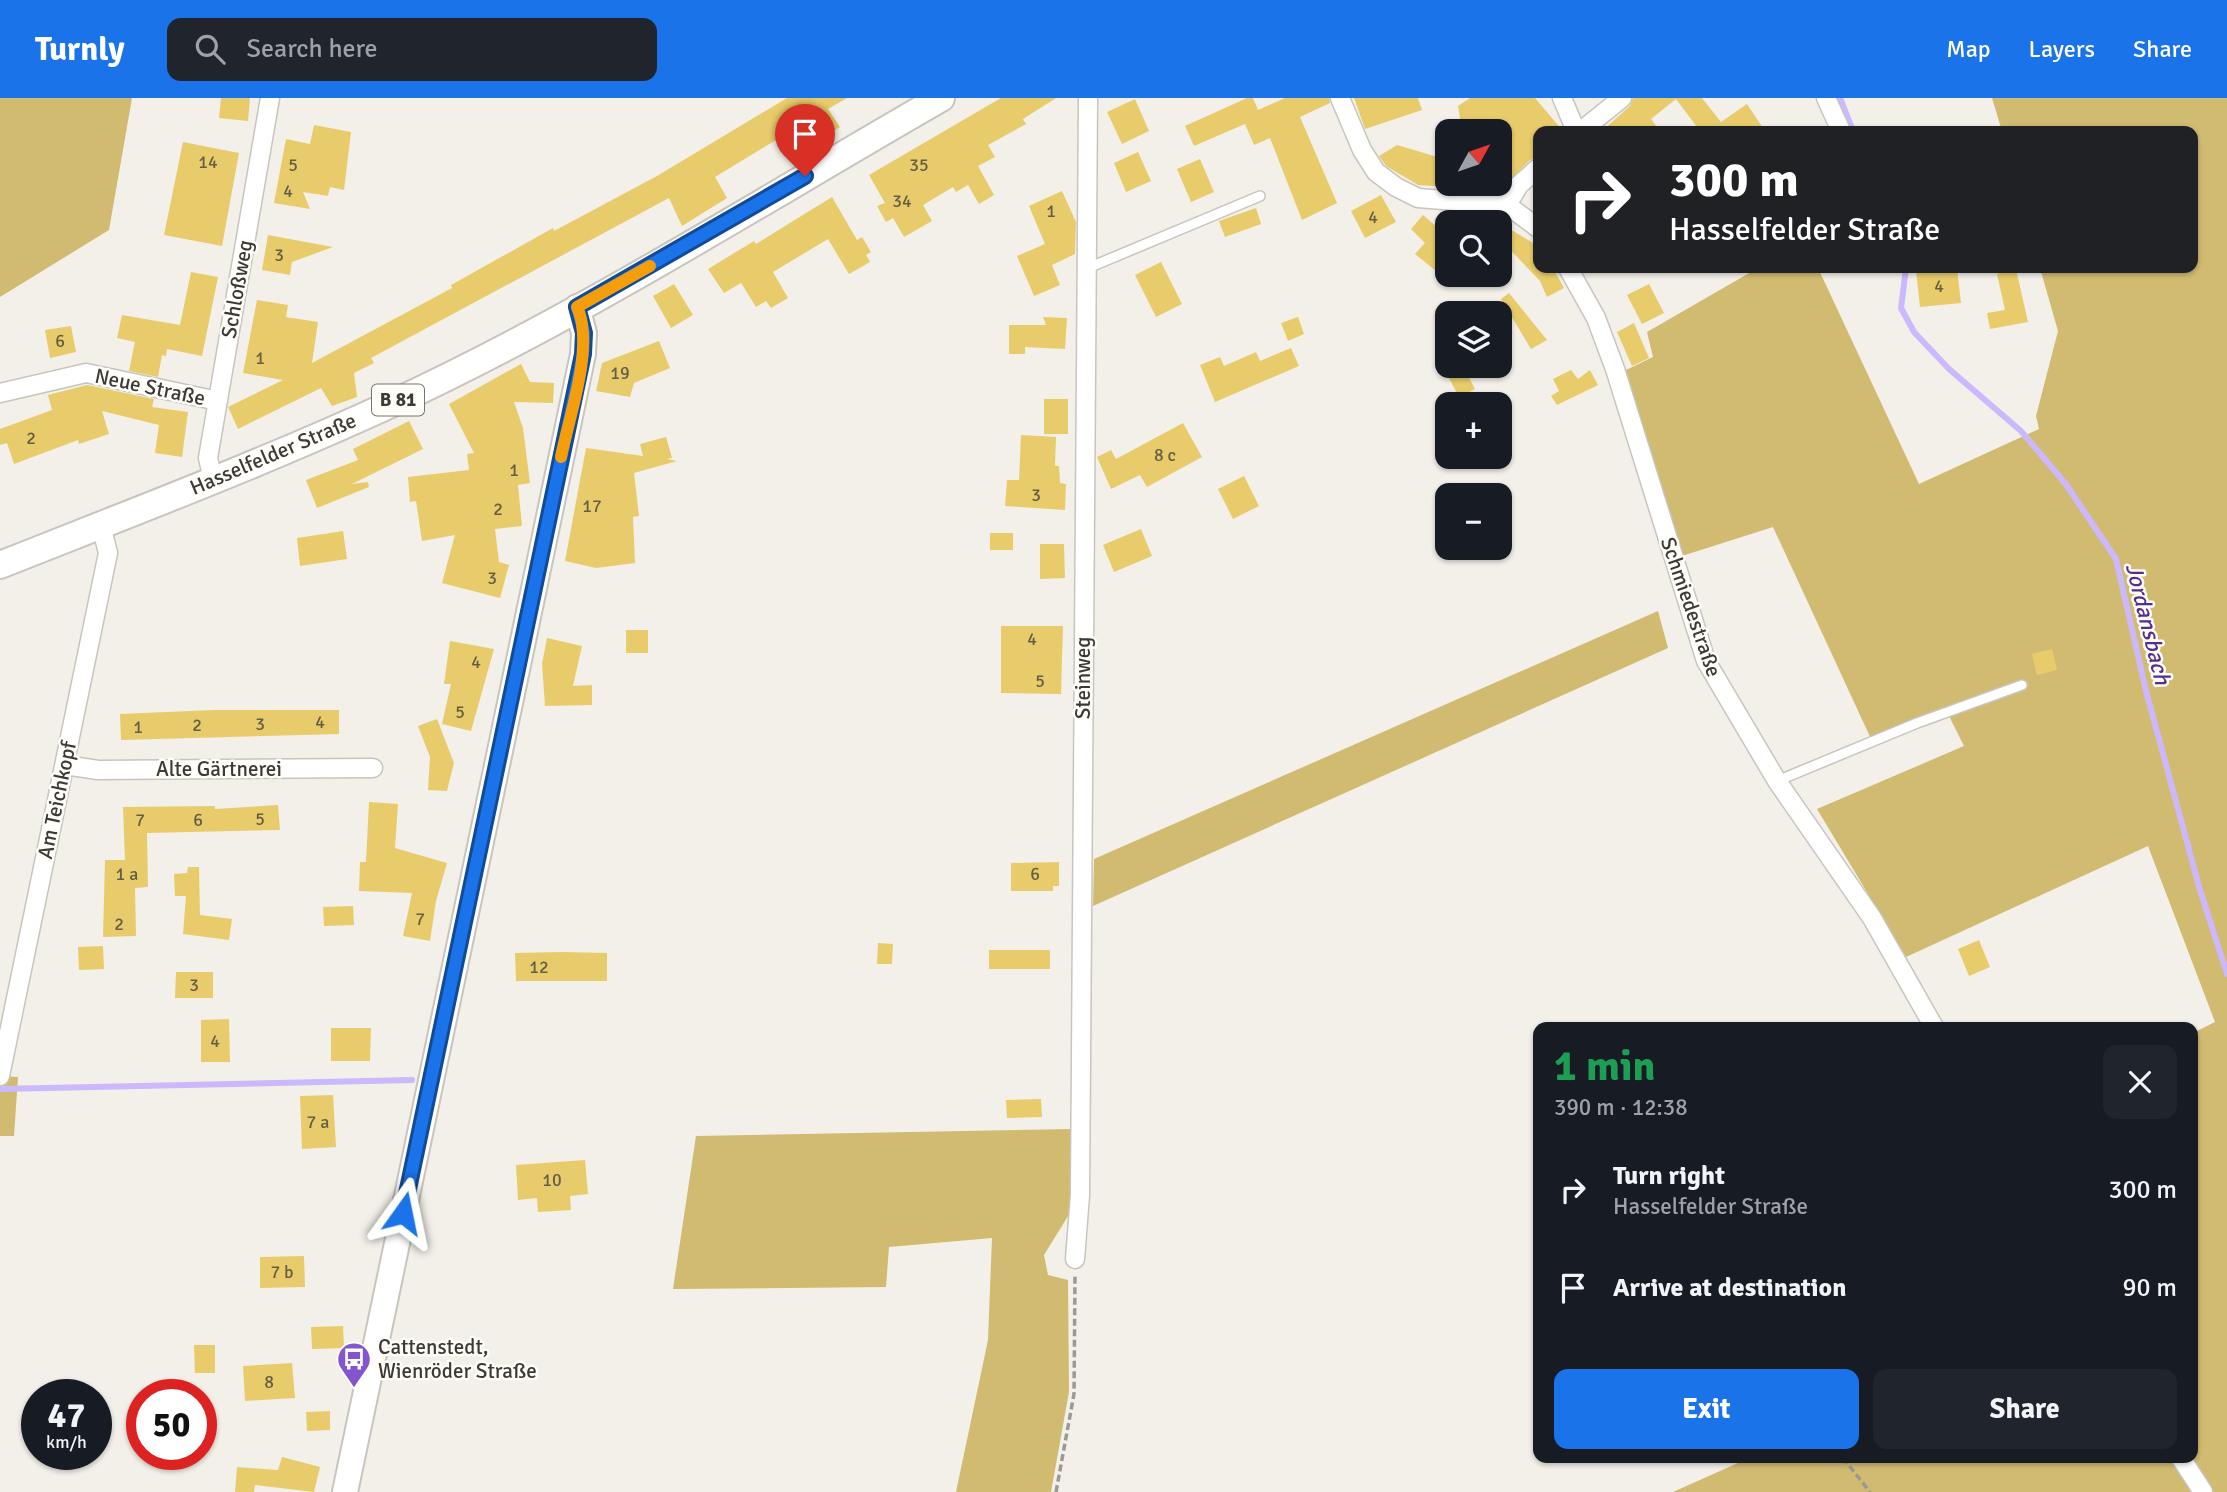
<!DOCTYPE html>
<html lang="en">
<head>
<meta charset="utf-8">
<style>
  body { margin:0; font-family:Signika,sans-serif; background:#20242c; color:#f1f3f6; height:100vh; display:flex; flex-direction:column; font-size:26px; white-space:nowrap }
  * { box-sizing:border-box; margin:0 }
  p { font-size:23px; color:#9ea1a6 }
  .icon { flex:none; width:38px; height:38px; fill:none; stroke:currentColor; stroke-width:2; stroke-linecap:round; stroke-linejoin:round }
  .map { position:relative; flex:1; overflow:hidden }
  .sheet { position:absolute; left:1533px; top:924px; width:665px; height:441px; display:flex; flex-direction:column; background:#171b24; border-radius:14px; box-shadow:0 2px 5px #0004 }
  .sheet>* { flex:none }
  .hud { position:absolute; left:1533px; top:28px; width:665px; height:147px; border-radius:14px; box-shadow:0 2px 5px #0004; background:#202124; color:#fff; overflow:hidden }
  .needle { width:46px; rotate:50deg }
  .buttons { position:absolute; left:1435px; top:21px; display:grid; gap:14px }
  .buttons a { display:grid; place-items:center; width:77px; height:77px; border-radius:14px; background:#171b24; box-shadow:0 2px 5px #0004; font-size:35px }
  .speed { position:absolute; left:21px; top:1281px; display:flex; gap:14px; font-size:35px; font-weight:700; text-align:center }
  .speed>* { display:grid; place-content:center; width:91px; height:91px; border-radius:50%; background:#171b24; box-shadow:0 2px 5px #0004; line-height:1 }
  .speed small { font-size:18px; font-weight:400 }
  .speed .limit { border:10px solid #d22; background:#fff; color:#111 }
  .pin { position:absolute; display:grid; place-items:center; width:60px; height:60px; color:#fff; margin:-72px -30px; border-radius:50% 50% 50% 0; rotate:-45deg; box-shadow:0 0 7px #0007 }
  .pin .icon { rotate:45deg }
  .me { position:absolute; width:77px; margin:-38px; rotate:12deg; stroke-linejoin:round; filter:drop-shadow(0 0 5px #0008) }
  .turn { display:flex; align-items:center; gap:24px; height:147px; padding:0 21px; font-size:32px }
  .turn .icon { width:91px; height:91px; stroke-width:2.5 }
  .turn b { display:block; font-size:49px; line-height:60px }
  .round { display:grid; place-items:center; flex:none; width:74px; height:74px; border-radius:14px; background:#20242c }
  .overview { display:flex; align-items:center; justify-content:space-between; height:119px; padding:0 21px }
  h1 { font-size:42px; font-weight:800; line-height:52px; color:#1e9e55 }
  .action { display:flex; gap:14px; margin-top:auto; padding:14px 21px }
  .action a { flex:1; height:80px; border-radius:14px; background:#1a73e8; color:#fff; font-size:28px; font-weight:800; line-height:80px; text-align:center }
  .action a+a { background:#20242c; color:#f1f3f6 }
  ul { padding:0; list-style:none }
  li { display:flex; align-items:center; gap:21px; height:98px; padding:0 21px }
  li div { flex:1 }
  li b { display:block; font-size:26px }
  li em { font-style:normal }
  header { display:flex; align-items:center; gap:42px; box-sizing:border-box; height:98px; padding:0 35px; background:#1a73e8; color:#fff }
  header strong { font-size:33px }
  nav { display:flex; gap:38px; margin-inline-start:auto; font-size:24px }
  .search { width:490px; height:63px; background:#20242c; display:flex; align-items:center; gap:18px; box-sizing:border-box; padding:0 24px; border-radius:14px; color:#9ea1a6; font-size:26px }
  .map>svg:first-child { display:block }
  .green { fill:#d1bb71 }
  .lines { fill:none; stroke-linecap:round; stroke-linejoin:round }
  .stream { stroke:#ccb8fd; stroke-width:6 }
  .building { fill:#e8cc6b }
  .lane-casing { stroke:#c7c5bd; stroke-width:12 }
  .street-casing { stroke:#c7c5bd; stroke-width:21 }
  .secondary-casing { stroke:#c7c5bd; stroke-width:28 }
  .primary-casing { stroke:#c7c5bd; stroke-width:30 }
  .path { stroke:#9a9993; stroke-width:3.5; stroke-dasharray:7 3.5; stroke-linecap:butt }
  .lane { stroke:#fff; stroke-width:9 }
  .street { stroke:#fff; stroke-width:18 }
  .secondary { stroke:#fff; stroke-width:24 }
  .primary { stroke:#fff; stroke-width:26 }
  .route-casing { stroke:#114b97; stroke-width:18 }
  .route { stroke:#1a73e8; stroke-width:12 }
  .slow { stroke:#f59e0b; stroke-width:12 }
  .labels { text-anchor:middle; dominant-baseline:central; stroke-width:5; stroke-linejoin:round; paint-order:stroke }
  .number-label { font-size:18px; fill:#665e44 }
  .shield { fill:#fffdf7; stroke:#767471; stroke-width:2 }
  .shield-label { font-size:19px; font-weight:bold; fill:#3b3a37 }
  .street-label { font-size:21px; fill:#3b3a37; stroke:#fffdf7 }
  .poi-label { font-size:21px; fill:#3b3a37; stroke:#fffdf7; text-anchor:start }
  .water-label { font-size:23px; font-style:italic; fill:#542d8d; stroke:#fffdf7 }
</style>
</head>
<body>
<header>
<strong>Turnly</strong>
<div class="search"><svg class="icon" aria-label="search" viewBox="0 0 24 24"><circle cx="10" cy="10" r="6"/><path d="M15 15l6 6"/></svg>Search here</div>
<nav><a>Map</a><a>Layers</a><a>Share</a></nav>
</header>
<div class="map">
<svg width="2227" height="1394" viewBox="0 0 2227 1394">
  <rect width="100%" height="100%" fill="#f2f0e8"/>
  <path class="green" d="M0,0h132l-23,132 -109,67z
    M1992,0h235v1394h-554l76,-34h444v-425l22,-11 -67,-176 -242,111 -89,-148 147,-63 -17,-34 -75,29 -99,-214 -91,29 -56,-186 27,-13 -6,-25 111,-64h60l101,216 120,-55 -3,-13 22,-85 -18,-63h153v-137h-191z
    M1658,513l10,37 -575,258 1,-47z
    M0,978l18,1 -4,59h-14z
    M1072,1031l1,79 -29,47 4,20 20,5 1,112 -18,100h-95l32,-152 4,-102 -103,9 -3,40 -213,2 23,-153z"/>
  <g class="lines">
    <path class="stream" d="M1840,0l13,33
      M1906,170l-5,40 13,24 35,37 72,62 44,52 51,76 30,132 54,199 27,84
      M0,991l412,-9"/>
  </g>
  <path class="building" d="M221,0h29l-2,23 -29,-3z
    M787,0h60l-19,11 12,18 -14,9 -12,-19 -99,60 12,21 -45,28 -13,-28 -298,160 3,5 -20,10 3,24 -25,9 -11,-18 -83,41 -10,-22 55,-27 -40,-7 14,-73 31,5 -2,12 32,5 -6,41 140,-75 -1,-3 102,-57 1,3 103,-55z
    M1001,0h55l-33,21 3,5 -38,21 7,12 -17,9 16,29 -15,9 -11,-19 -12,7 -3,-5 -30,18 9,16 -28,16 -11,-19 -7,4 -9,-16 8,-3 -16,-28z
    M1247,0h6l5,12 27,-12h44l1,5 -30,14 37,86 -35,17 -32,-82 -16,7 -9,-21 -51,22 -9,-20z
    M1354,0h64l4,12 -57,19z
    M1470,0h65l28,33h-25v26l-8,3 -23,23 -7,1v-53h-38l-4,-25z
    M1633,0h69l19,24 26,-18 18,27h-65l-24,-32 -25,20 9,12h-58l28,-25z
    M1135,1l14,32 -27,13 -15,-32z
    M314,27l37,7 -7,58 -14,-3 -2,9 -25,-4 7,17 -36,-6 12,-64 24,5z
    M183,44l56,11 -17,93 -58,-11z
    M1397,47l44,13 6,15v14l-29,-2 -32,-19 -7,-10z
    M1138,54l13,29 -25,11 -12,-29z
    M1200,61l14,33 -23,10 -14,-33z
    M1062,93l14,31 -1,32 -23,11 8,20 -26,11 -17,-40 28,-12 -16,-38z
    M1381,97l15,27 -31,16 -14,-27z
    M832,99l25,43 5,-3 9,15 -5,3 4,7 -21,12 -21,-35 -55,33 15,26 -17,10 -5,-7 -10,6 -15,-24 -17,10 -16,-24 46,-28 2,3z
    M1256,110l5,16 -36,13 -6,-16z
    M1423,117l24,21v21l-11,14 -21,-17 10,-11 -14,-14z
    M1500,125l38,23v22h15l11,20 -17,9 -7,-16 -40,-42z
    M268,137l65,12 -41,15 -2,13 -28,-5z
    M1161,164l21,42 -26,13 -21,-42z
    M1957,170l4,35 -41,4 -4,-37z
    M2016,171l12,53 -38,7 -3,-16 18,-3 -8,-36z
    M191,174l27,5 -16,79 -35,-7 -1,7 -4,-1 -4,22 -29,-6 6,-29 -18,-4 5,-23 58,10z
    M674,186l19,31 -22,13 -18,-32z
    M1649,186l15,29 -22,11 -15,-29z
    M1509,195l38,47 -16,9 -30,-50z
    M1043,219l24,1 -2,31 -40,-2v7h-16v-29h37z
    M1298,219l6,17 -16,7 -7,-18z
    M1634,225l15,35 -17,8 -15,-34z
    M71,228l5,26 -26,6 -5,-28z
    M659,243l11,27 -36,15 -4,14 -34,-6 6,-28z
    M1291,250l8,18 -84,36 -15,-37 20,-8 4,9 32,-14 4,9z
    M521,266l9,18 24,1 -1,20 -39,-1 9,26 7,55 -12,2 4,41 -27,3 4,33 10,3 -9,33 -58,-15 13,-48 -33,6 -6,-40 -6,1 -2,-25 61,-7 -2,-16 7,-1 -25,-49z
    M1465,272l10,19 -16,8 -10,-19z
    M1571,272l7,9 12,-9 8,15 -41,20 -6,-9 8,-5 -6,-12z
    M87,287l67,14 -2,8 36,5 -6,45 -27,-4 4,-28 -57,-14 7,23 -30,10 -1,-4 -64,24 -7,-21 -7,2v-16l52,-19 -4,-15z
    M1044,301h24v35h-24z
    M409,323l14,28 -71,35 16,-2 1,5 -52,21 -11,-28 52,-20 -5,-11z
    M1183,325l19,34 -55,30 -7,-12 -29,14 -14,-32 14,-7 5,9z
    M1021,337l35,2 -1,29h4l1,17 6,1 -1,26 -60,-4 2,-26h12z
    M666,339l6,21 -5,1 10,2 -43,12 5,43 -6,1 2,46 -39,5 -31,-7 21,-113 57,8 -3,-12z
    M1244,378l15,30 -26,13 -15,-30z
    M1141,431l11,27 -38,16 -11,-27z
    M343,433l4,28 -47,7 -3,-28z
    M990,435h23v17h-23z
    M1040,446h24l1,34 -25,1z
    M1001,528h62l-2,68 -60,-1z
    M626,532h22v23h-22z
    M547,540l35,8 -9,40 19,-1v20l-47,1 -3,-42z
    M450,543l44,8 -23,82 -29,-7 9,-40h-7z
    M2052,551l5,21 -20,5 -5,-21z
    M214,612h125v24l-218,6 -1,-26z
    M437,621l17,44 -7,28 -19,-1 2,-33 -12,-31z
    M369,704l29,2 -3,44 52,15 -11,38 -6,40 -27,-5 9,-43 -53,-2 1,-29h6z
    M278,707l2,25 -133,3 1,54 -13,1 1,48 -33,1 2,-77h20l-2,-53 92,-1v3z
    M1059,764v24h-6v5h-42v-28z
    M188,769h11l1,48 32,4 -3,21 -46,-6 3,-38h-11l-1,-22 13,-1z
    M353,808l1,19 -30,1 -1,-19z
    M1979,842l11,27 -21,9 -11,-27z
    M878,845l15,1 -1,20h-15z
    M103,848l1,23 -25,1 -1,-23z
    M989,852h61v19h-61z
    M562,854l45,1v28h-91l-1,-28z
    M176,874h37v26h-38z
    M229,921l1,43h-29v-42z
    M331,930h40l-1,33h-39z
    M333,997l3,52 -34,2 -2,-53z
    M1041,1001l1,18 -35,1 -1,-18z
    M585,1062l3,34 -18,2 1,14 -33,2 -1,-14 -19,2 -2,-35z
    M304,1158l1,31 -45,1v-31z
    M343,1228l1,22 -32,1 -1,-22z
    M194,1247h21v28h-20z
    M292,1265l3,35 -50,3 -2,-35z
    M330,1313v19l-23,1 -1,-19z
    M282,1359l38,10 -6,25 -59,-7 -1,7h-19l2,-25 41,3z"/>
  <g class="lines">
    <g class="lane-casing">
      <path id="lane" d="M1088,170l172,-72
        M1777,683l140,-58 105,-38"/>
    </g>
    <g class="street-casing">
      <path id="street" d="M1340,0l22,52 14,22 20,15 22,11 89,7 31,23
        M1562,0l14,33
        M1826,0l15,33
        M1581,33l41,-33
        M1507,107l12,-20 19,-17
        M1568,170l28,50 19,51 91,292 71,120 95,137 62,109
        M0,295l86,-20 132,28
        M213,382l-5,-22 62,-360
        M65,667l33,5 275,-2
        M0,978l108,-523 -7,-28
        M1075,1161l5,-64 8,-1097
        M2181,1360l22,34"/>
    </g>
    <g class="secondary-casing">
      <path id="secondary" d="M345,1394l238,-1138 1,-21 -7,-26"/>
    </g>
    <g class="primary-casing">
      <path id="primary" d="M0,467c131,-52 263,-102 391,-161 190,-88 369,-202 550,-306"/>
    </g>
    <path class="path" d="M1843,1360l27,34
      M1056,1394l18,-98 1,-119"/>
    <use href="#lane" class="lane"/>
    <use href="#street" class="street"/>
    <use href="#secondary" class="secondary"/>
    <use href="#primary" class="primary"/>
  </g>
  <g class="lines">
    <g class="route-casing">
      <path id="route" d="M403,1115l180,-859 1,-21 -7,-26 228,-131"/>
    </g>
    <use href="#route" class="route"/>
    <path class="slow" d="M561,359c8,-41 34,-111 16,-150l73,-41"/>
  </g>
  <defs>
    <g id="bus-pin" transform="scale(1.75)"><path d="M0 17L-7.5 6A9.5 9.5 0 1 1 7.5 6Z" fill="#8355ce" stroke="#fffdf7"/><path d="M-5-6H5V4H4V6H2V4H-2V6H-4V4H-5ZM-3.5-4V0h7V-4ZM-3.5 1.2v1.5H-2V1.2ZM2 1.2v1.5H3.5V1.2Z" fill="#fff"/></g>
  </defs>
  <g fill-rule="evenodd">
    <use href="#bus-pin" x="354" y="1261"/>
  </g>
  <g class="labels">
    <g class="number-label">
      <text x="208" y="64">14</text>
      <text x="293" y="67">5</text>
      <text x="919" y="67">35</text>
      <text x="288" y="93">4</text>
      <text x="902" y="103">34</text>
      <text x="1051" y="113">1</text>
      <text x="1373" y="119">4</text>
      <text x="279" y="157">3</text>
      <text x="1939" y="188">4</text>
      <text x="60" y="243">6</text>
      <text x="260" y="260">1</text>
      <text x="620" y="275">19</text>
      <text x="31" y="340">2</text>
      <text x="1165" y="357">8 c</text>
      <text x="514" y="372">1</text>
      <text x="1036" y="397">3</text>
      <text x="592" y="408">17</text>
      <text x="498" y="411">2</text>
      <text x="492" y="480">3</text>
      <text x="1032" y="541">4</text>
      <text x="476" y="564">4</text>
      <text x="1040" y="583">5</text>
      <text x="460" y="614">5</text>
      <text x="320" y="624">4</text>
      <text x="260" y="626">3</text>
      <text x="197" y="627">2</text>
      <text x="138" y="629">1</text>
      <text x="260" y="721">5</text>
      <text x="140" y="722">7</text>
      <text x="198" y="722">6</text>
      <text x="127" y="776">1 a</text>
      <text x="1035" y="776">6</text>
      <text x="420" y="821">7</text>
      <text x="119" y="826">2</text>
      <text x="539" y="869">12</text>
      <text x="194" y="887">3</text>
      <text x="215" y="943">4</text>
      <text x="318" y="1024">7 a</text>
      <text x="552" y="1082">10</text>
      <text x="282" y="1174">7 b</text>
      <text x="269" y="1284">8</text>
    </g>
    <rect class="shield" x="372" y="286.5" width="52" height="31" rx="5"/>
    <g class="shield-label">
      <text x="398" y="302">B 81</text>
    </g>
    <g class="street-label">
      <text transform="translate(237 191) rotate(-80)">Schloßweg</text>
      <text transform="translate(150 289) rotate(12)">Neue Straße</text>
      <text transform="translate(273 356) rotate(-23)">Hasselfelder Straße</text>
      <text transform="translate(1691 509) rotate(71)">Schmiedestraße</text>
      <text transform="translate(1083 580) rotate(-90)">Steinweg</text>
      <text x="219" y="671">Alte Gärtnerei</text>
      <text transform="translate(57 702) rotate(-78)">Am Teichkopf</text>
    </g>
    <g class="poi-label">
      <text x="378" y="1249">Cattenstedt,<tspan x="378" dy="24">Wienröder Straße</tspan></text>
    </g>
    <g class="water-label">
      <text transform="translate(2148 526) rotate(76)">Jordansbach</text>
    </g>
  </g>
</svg>
<div class="buttons">
<a><svg class="needle" viewBox="-14 -14 28 28"><path d="M0-13l5 13h-10z" fill="#e53935"/><path d="M0 13l5-13h-10z" fill="#9ea1a6"/></svg></a>
<a><svg class="icon" aria-label="search" viewBox="0 0 24 24"><circle cx="10" cy="10" r="6"/><path d="M15 15l6 6"/></svg></a>
<a><svg class="icon" aria-label="layers" viewBox="0 0 24 24"><path d="M12 4l9 5-9 5-9-5zM3 14l9 5 9-5"/></svg></a>
<a>+</a>
<a>−</a>
</div>
<div class="speed"><div>47<small>km/h</small></div><div class="limit">50</div></div>
<div class="pin" style="left:805px;top:78px;background:#d93025"><svg class="icon" aria-label="arrive" viewBox="0 0 24 24"><path d="M6 21V4h12l-3 4 3 4H6"/></svg></div>
<svg class="me" style="left:403px;top:1115px" viewBox="-20 -20 40 40"><path d="M0-17L14 15 0 8-14 15z" fill="#1a73e8" stroke="#fff" stroke-width="4"/></svg>
<div class="hud">
<div class="turn"><svg class="icon" aria-label="right" viewBox="0 0 24 24"><path d="M7 20v-9h11M14 6l5 5-5 5"/></svg><div><b>300 m</b>Hasselfelder Straße</div></div>
</div>
<section class="sheet">
<div class="overview"><div><h1>1 min</h1><p>390 m · 12:38</p></div><a class="round"><svg class="icon" aria-label="close" viewBox="0 0 24 24"><path d="M6 6l12 12M18 6L6 18"/></svg></a></div>
<ul>
<li><svg class="icon" aria-label="right" viewBox="0 0 24 24"><path d="M7 20v-9h11M14 6l5 5-5 5"/></svg><div><b>Turn right</b><p>Hasselfelder Straße</p></div><em>300 m</em></li>
<li><svg class="icon" aria-label="arrive" viewBox="0 0 24 24"><path d="M6 21V4h12l-3 4 3 4H6"/></svg><div><b>Arrive at destination</b></div><em>90 m</em></li>
</ul>
<div class="action"><a>Exit</a><a>Share</a></div>
</section>
</div>
</body>
</html>
